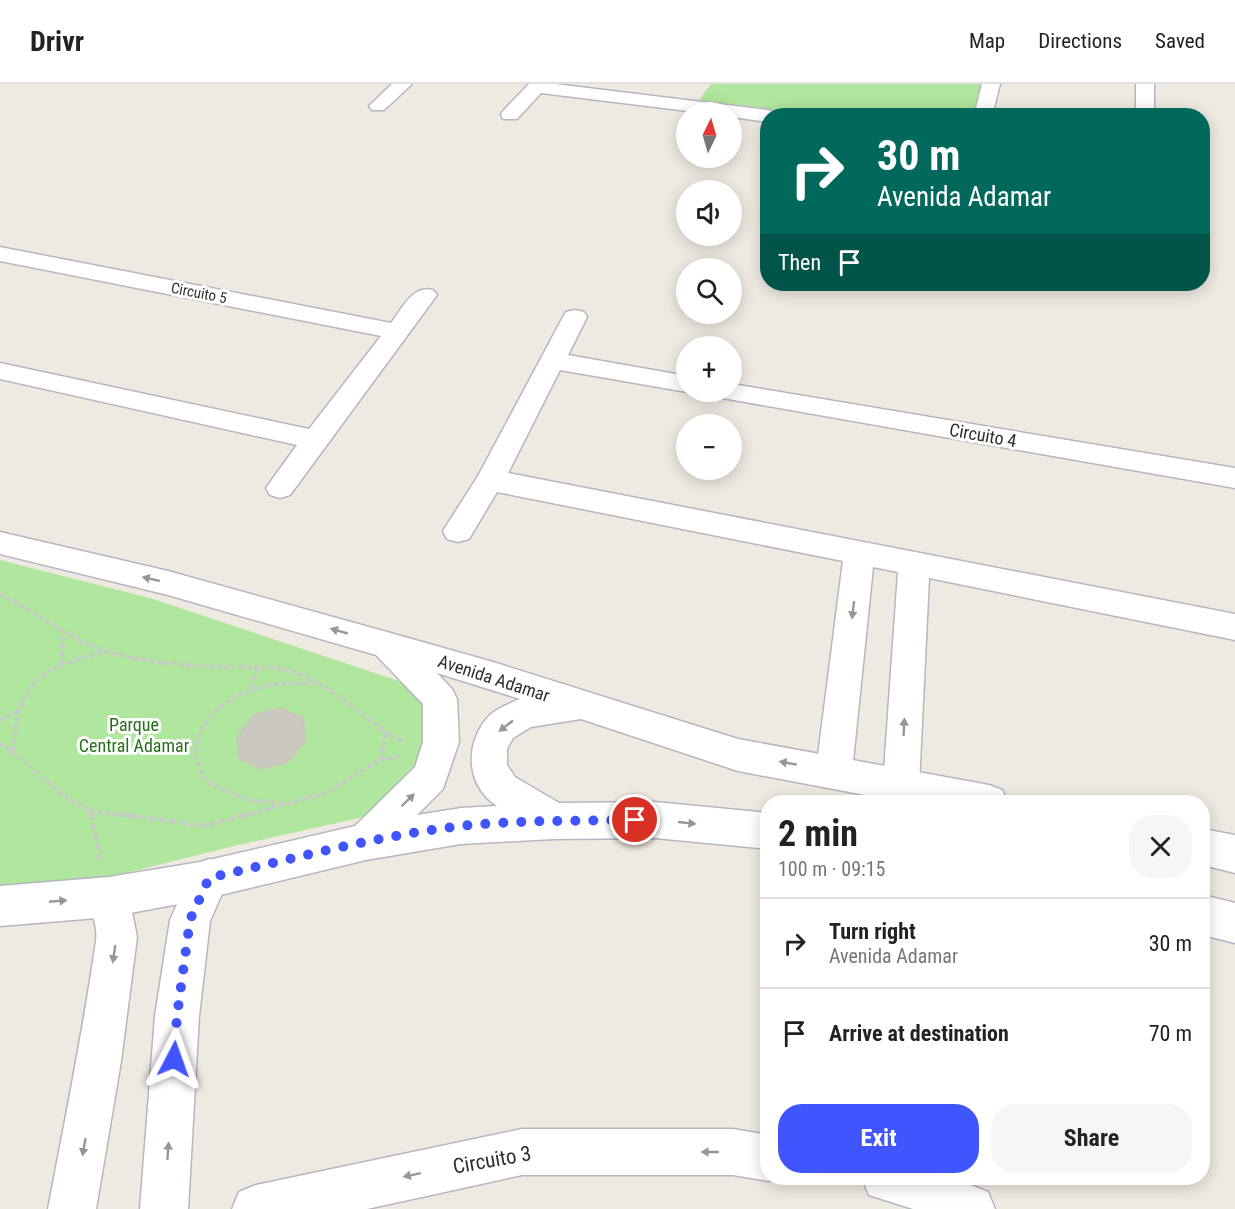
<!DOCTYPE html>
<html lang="en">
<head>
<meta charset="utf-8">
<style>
  body { margin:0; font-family:"Roboto Condensed",sans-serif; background:#f6f6f6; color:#222; height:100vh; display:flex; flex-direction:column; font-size:22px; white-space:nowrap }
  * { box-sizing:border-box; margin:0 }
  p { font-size:20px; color:#767676 }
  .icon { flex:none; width:33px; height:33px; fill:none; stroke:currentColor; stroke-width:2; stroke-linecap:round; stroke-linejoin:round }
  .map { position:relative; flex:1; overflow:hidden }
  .side { position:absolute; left:760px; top:711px; width:450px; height:390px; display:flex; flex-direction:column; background:#fff; border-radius:24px; box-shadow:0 3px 15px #0003 }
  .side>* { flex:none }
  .top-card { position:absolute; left:760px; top:24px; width:450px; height:183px; border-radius:24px; box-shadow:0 3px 15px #0003; background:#00695c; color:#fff; overflow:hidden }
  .needle { width:39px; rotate:5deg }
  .fabs { position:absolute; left:676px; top:18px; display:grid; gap:12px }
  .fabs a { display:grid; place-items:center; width:66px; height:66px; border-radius:50%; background:#fff; box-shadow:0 3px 15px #0003; font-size:30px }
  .pin { position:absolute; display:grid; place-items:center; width:51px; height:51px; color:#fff; margin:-26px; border:3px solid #fff; border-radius:50%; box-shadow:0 2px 6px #0007 }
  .me { position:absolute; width:66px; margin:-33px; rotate:4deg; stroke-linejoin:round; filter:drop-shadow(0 0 4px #0008) }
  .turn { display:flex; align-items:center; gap:21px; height:126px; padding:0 18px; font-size:27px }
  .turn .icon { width:78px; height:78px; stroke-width:2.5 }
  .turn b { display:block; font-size:42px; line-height:51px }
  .then { display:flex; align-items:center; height:57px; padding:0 18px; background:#0003; gap:12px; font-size:22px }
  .round { display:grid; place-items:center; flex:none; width:63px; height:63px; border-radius:24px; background:#f6f6f6 }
  .summary { display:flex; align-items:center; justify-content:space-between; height:102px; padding:0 18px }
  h1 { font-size:36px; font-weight:700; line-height:45px }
  .button { display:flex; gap:12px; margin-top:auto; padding:12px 18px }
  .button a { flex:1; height:69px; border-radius:24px; background:#4055fd; color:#fff; font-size:24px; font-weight:700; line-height:69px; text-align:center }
  .button a+a { background:#f6f6f6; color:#222 }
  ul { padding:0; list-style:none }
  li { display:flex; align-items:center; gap:18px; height:90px; padding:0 18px; border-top:2px solid #e0e0e0 }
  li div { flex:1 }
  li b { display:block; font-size:22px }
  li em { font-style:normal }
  header { display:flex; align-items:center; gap:36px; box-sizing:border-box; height:84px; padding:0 30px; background:#fff; border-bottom:2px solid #e0e0e0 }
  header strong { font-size:28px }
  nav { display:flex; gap:33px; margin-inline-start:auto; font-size:21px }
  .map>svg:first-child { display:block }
  .green { fill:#b0e69d }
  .building { fill:#cbc8bf; stroke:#cbc6ba; stroke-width:1.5 }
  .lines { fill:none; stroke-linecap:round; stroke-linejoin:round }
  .street-casing { stroke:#b4b6c1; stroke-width:3 }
  .secondary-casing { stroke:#b4b6c1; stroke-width:3 }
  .path-far1 { stroke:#c9c9c9; stroke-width:4; stroke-dasharray:4.5 3; stroke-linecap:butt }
  .path { stroke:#c9c9c9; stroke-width:4.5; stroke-dasharray:6 4; stroke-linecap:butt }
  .street { fill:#fff; fill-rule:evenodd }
  .secondary { fill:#fff; fill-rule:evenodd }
  .oneway { fill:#969696 }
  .route { stroke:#4055fd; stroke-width:10; stroke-dasharray:0 18 }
  .labels { text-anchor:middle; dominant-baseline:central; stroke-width:6; stroke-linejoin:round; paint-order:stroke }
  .far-street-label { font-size:15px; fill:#2e2e2e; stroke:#fff }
  .street-label { font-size:18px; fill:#2e2e2e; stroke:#fff }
  .park-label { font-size:18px; fill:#256f1a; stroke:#fff }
  .near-street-label { font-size:21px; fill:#2e2e2e; stroke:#fff }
</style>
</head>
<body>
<header>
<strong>Drivr</strong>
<nav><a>Map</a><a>Directions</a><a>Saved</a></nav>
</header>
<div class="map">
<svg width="1235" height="1125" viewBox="0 0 1235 1125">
  <rect width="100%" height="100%" fill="#efeae1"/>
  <path class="green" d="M711,0h270l-9,32h-145l-128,-16z
    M0,476l150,38 264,88 24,42 -48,83 -152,34 -144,36 -94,8z"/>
  <path class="building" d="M282,624l21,10 3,22 -18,22 -28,7 -21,-11 -2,-22 18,-22z"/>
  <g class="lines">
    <g class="street-casing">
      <path id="street" d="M392,0h20l-28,26h-12l-3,-4z
        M529,0h26l213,26 7,2 2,4h-9v6l-36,-5v-5h-36l-155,-19 -24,26h-14l-2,-4 2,-4z
        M982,0h18l-8,32h-18z
        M1136,0h18v32h-18z
        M0,163l391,76c11,-14 21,-38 42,-33l4,5 -147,200 -10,3 -10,-3 -4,-7 31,-43 -297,-66v-16l309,66 72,-93 -381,-75z
        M575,226l9,2 3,5 -19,38 119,21v16h3h-3l-127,-22 -52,103 727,141v26l-306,-62 -10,207 -5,12 -13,5 -13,-5 -5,-12 15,-213 -25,-5 -21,204 -5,12 -13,4 -13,-4 -5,-12 27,-210 -346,-69 -28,47 -11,3 -11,-3 -4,-8 35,-55 85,-159 3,-5z
        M732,300l503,84v20l-513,-90 -4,-6h14z
        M209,775l14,5 6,14 -19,43 -11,95 -11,193h-48l15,-193 15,-96 25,-56z
        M109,793l14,6 6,14 8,40 -16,124 -25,148h-48c17,-89 35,-178 48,-268 3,-23 -12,-31 -1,-58z
        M522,1045h211l35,6v43h10l-10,3 -35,-6h-211l-155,34h-135l7,-17 17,-7z
        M862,1094h91l35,14 7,17h-82l-44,-14z"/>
    </g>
    <g class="secondary-casing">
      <path id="secondary" d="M0,448l168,39 219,61 106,30 245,77 251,46 13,5 6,12h-106l-164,-31 -157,-52 -50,8 -18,11 -6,11v16l8,12 44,26 96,-1 113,11v36l-113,-11 -101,1 -93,5 -95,16 -166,40 -91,17 -109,9v-40l109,-9 91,-15 155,-36 60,-59 8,-25v-38l-47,-49 -208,-60 -168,-41zM437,589l83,26c-10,4 -25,10 -32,18 -24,27 -22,69 9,89l-36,2 -44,7 26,-26 16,-47 -2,-43 -5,-10z
        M1203,745l32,6v38l-32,-8z
        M1203,811l32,8v40l-32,-8z"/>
    </g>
    <path class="path-far1" d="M0,510c52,26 78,55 139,65 28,5 57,7 86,8 24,1 49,-3 72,6 40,15 69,50 107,69
      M61,579l2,-29
      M251,603l7,-20
      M0,636l18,-10
      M0,660c32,17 54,52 90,66 11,4 28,4 41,6
      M13,667c5,-71 26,-82 92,-99
      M380,676l6,-26
      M283,720l-38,-5 -39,-17c-3,-8 -8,-17 -10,-26 -2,-12 4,-25 11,-35 28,-35 65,-39 108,-38
      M90,726l1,6
      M243,732l83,-23 54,-33 20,-4"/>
    <path class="path" d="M91,730l10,48
      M120,730l85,12 43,-12"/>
    <use href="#street" class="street"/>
    <use href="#secondary" class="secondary"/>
  </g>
  <defs><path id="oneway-solid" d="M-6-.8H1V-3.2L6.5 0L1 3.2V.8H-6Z" transform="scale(1.5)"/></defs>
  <g class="oneway">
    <use href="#oneway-solid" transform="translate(151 495) rotate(-167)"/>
    <use href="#oneway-solid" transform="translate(853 526) rotate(97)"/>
    <use href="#oneway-solid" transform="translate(339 547) rotate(-164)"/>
    <use href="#oneway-solid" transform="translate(506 642) rotate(142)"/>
    <use href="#oneway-solid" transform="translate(904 643) rotate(-87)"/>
    <use href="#oneway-solid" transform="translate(788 679) rotate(-170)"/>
    <use href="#oneway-solid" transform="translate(408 716) rotate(-44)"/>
    <use href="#oneway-solid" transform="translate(687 739) rotate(6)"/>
    <use href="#oneway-solid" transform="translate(58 817) rotate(-5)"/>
    <use href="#oneway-solid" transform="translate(114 870) rotate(98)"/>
    <use href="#oneway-solid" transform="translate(84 1063) rotate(100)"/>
    <use href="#oneway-solid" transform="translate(168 1067) rotate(-86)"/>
    <use href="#oneway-solid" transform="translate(710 1068) rotate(-180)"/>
    <use href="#oneway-solid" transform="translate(412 1091) rotate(168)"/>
  </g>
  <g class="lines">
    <path class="route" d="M174,975l3,-43 13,-96 19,-42c83,-19 167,-42 252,-52 57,-6 116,-5 174,-6"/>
  </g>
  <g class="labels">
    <g class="far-street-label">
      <text transform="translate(199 209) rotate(11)">Circuito 5</text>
    </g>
    <g class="street-label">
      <text transform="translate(983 351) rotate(10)">Circuito 4</text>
      <text transform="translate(494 594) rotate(18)">Avenida Adamar</text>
    </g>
    <g class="park-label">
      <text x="134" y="640">Parque<tspan x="134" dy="21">Central Adamar</tspan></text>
    </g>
    <g class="near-street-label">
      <text transform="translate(492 1076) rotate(-10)">Circuito 3</text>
    </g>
  </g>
</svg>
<div class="fabs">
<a><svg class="needle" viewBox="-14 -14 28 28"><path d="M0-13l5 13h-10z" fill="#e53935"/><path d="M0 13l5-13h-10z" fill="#767676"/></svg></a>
<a><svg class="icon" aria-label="sound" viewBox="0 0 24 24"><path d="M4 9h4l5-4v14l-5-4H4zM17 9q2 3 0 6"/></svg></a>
<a><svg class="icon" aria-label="search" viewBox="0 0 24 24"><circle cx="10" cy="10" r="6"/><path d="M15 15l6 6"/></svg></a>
<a>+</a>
<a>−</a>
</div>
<div class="pin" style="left:635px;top:736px;background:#d93025"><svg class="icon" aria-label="arrive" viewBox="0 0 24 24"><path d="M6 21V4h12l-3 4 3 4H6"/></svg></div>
<svg class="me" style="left:174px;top:975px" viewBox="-20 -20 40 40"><path d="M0-17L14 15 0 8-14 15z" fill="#4055fd" stroke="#fff" stroke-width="4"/></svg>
<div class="top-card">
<div class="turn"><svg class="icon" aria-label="right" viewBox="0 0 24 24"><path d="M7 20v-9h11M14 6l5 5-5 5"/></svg><div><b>30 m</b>Avenida Adamar</div></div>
<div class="then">Then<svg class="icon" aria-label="arrive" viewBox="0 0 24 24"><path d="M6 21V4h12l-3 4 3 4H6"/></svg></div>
</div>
<section class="side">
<div class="summary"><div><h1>2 min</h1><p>100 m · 09:15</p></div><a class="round"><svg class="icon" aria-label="close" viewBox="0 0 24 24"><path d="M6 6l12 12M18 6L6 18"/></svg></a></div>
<ul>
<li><svg class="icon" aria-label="right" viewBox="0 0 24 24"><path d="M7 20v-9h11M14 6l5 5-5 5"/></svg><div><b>Turn right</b><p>Avenida Adamar</p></div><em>30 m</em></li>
<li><svg class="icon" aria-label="arrive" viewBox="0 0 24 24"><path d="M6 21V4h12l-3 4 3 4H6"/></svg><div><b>Arrive at destination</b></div><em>70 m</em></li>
</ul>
<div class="button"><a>Exit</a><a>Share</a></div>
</section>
</div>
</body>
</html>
